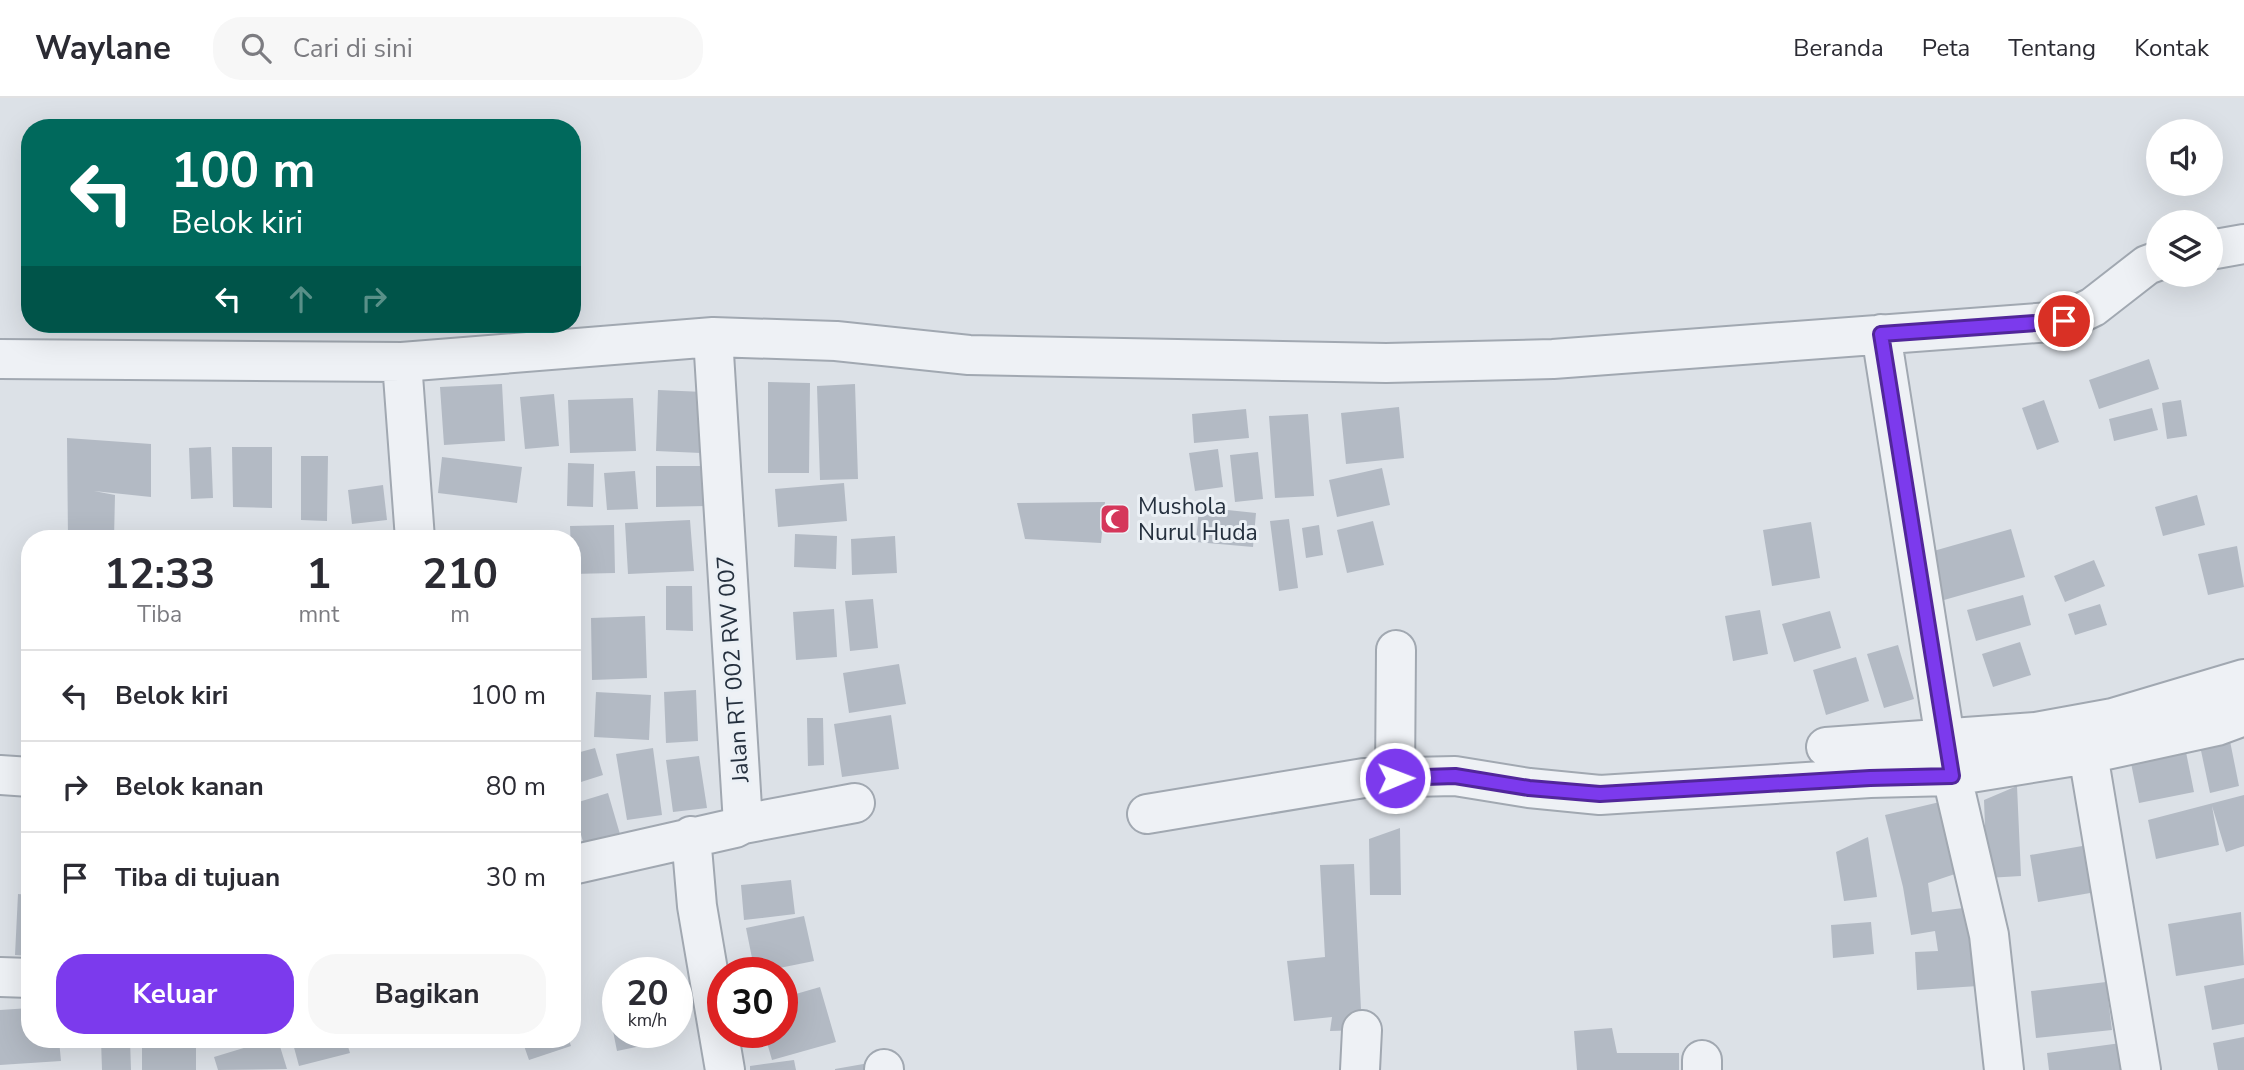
<!DOCTYPE html>
<html lang="id">
<head>
<meta charset="utf-8">
<style>
  body { margin:0; font-family:"Nunito Sans",sans-serif; background:#f7f7f7; color:#2b2b33; height:100vh; display:flex; flex-direction:column; font-size:26px; white-space:nowrap }
  * { box-sizing:border-box; margin:0 }
  p { font-size:23px; color:#7c7c81 }
  .icon { flex:none; width:38px; height:38px; fill:none; stroke:currentColor; stroke-width:2; stroke-linecap:round; stroke-linejoin:round }
  .map { position:relative; flex:1; overflow:hidden }
  .side { position:absolute; left:21px; top:432px; width:560px; height:518px; display:flex; flex-direction:column; background:#fff; border-radius:28px; box-shadow:0 7px 28px #0002 }
  .side>* { flex:none }
  .guide { position:absolute; left:21px; top:21px; width:560px; height:214px; border-radius:28px; box-shadow:0 7px 28px #0002; background:#00695c; color:#fff; overflow:hidden }
  .controls { position:absolute; left:2146px; top:21px; display:grid; gap:14px }
  .controls a { display:grid; place-items:center; width:77px; height:77px; border-radius:50%; background:#fff; box-shadow:0 7px 28px #0002; font-size:35px }
  .speed { position:absolute; left:602px; top:859px; display:flex; gap:14px; font-size:35px; font-weight:700; text-align:center }
  .speed>* { display:grid; place-content:center; width:91px; height:91px; border-radius:50%; background:#fff; box-shadow:0 7px 28px #0002; line-height:1 }
  .speed small { font-size:18px; font-weight:400 }
  .speed .limit { border:10px solid #d22; background:#fff; color:#111 }
  .pin { position:absolute; display:grid; place-items:center; width:60px; height:60px; color:#fff; margin:-30px; border:4px solid #fff; border-radius:50%; box-shadow:0 2px 7px #0007 }
  .me { position:absolute; width:77px; margin:-38px; rotate:89deg; stroke-linejoin:round; filter:drop-shadow(0 0 5px #0008) }
  .turn { display:flex; align-items:center; gap:24px; height:147px; padding:0 35px; font-size:32px }
  .turn .icon { width:91px; height:91px; stroke-width:2.5 }
  .turn b { display:block; font-size:49px; line-height:60px }
  .lanes { display:flex; align-items:center; height:66px; padding:0 35px; background:#0003; justify-content:center; gap:35px; direction:ltr }
  .lanes .off { opacity:.35 }
  .eta { display:flex; justify-content:space-evenly; align-items:center; height:119px; text-align:center }
  .eta b { font-size:42px; font-weight:700; line-height:49px }
  .button { display:flex; gap:14px; margin-top:auto; padding:14px 35px }
  .button a { flex:1; height:80px; border-radius:28px; background:#7c3aed; color:#fff; font-size:28px; font-weight:700; line-height:80px; text-align:center }
  .button a+a { background:#f7f7f7; color:#2b2b33 }
  ul { padding:0; list-style:none }
  li { display:flex; align-items:center; gap:21px; height:91px; padding:0 35px; border-top:2px solid #e1e1e2 }
  li div { flex:1 }
  li b { display:block; font-size:26px }
  li em { font-style:normal }
  header { display:flex; align-items:center; gap:42px; box-sizing:border-box; height:98px; padding:0 35px; background:#fff; border-bottom:2px solid #e1e1e2 }
  header strong { font-size:33px }
  nav { display:flex; gap:38px; margin-inline-start:auto; font-size:24px }
  .search { width:490px; height:63px; background:#f7f7f7; display:flex; align-items:center; gap:18px; box-sizing:border-box; padding:0 24px; border-radius:28px; color:#7c7c81; font-size:26px }
  .map>svg:first-child { display:block }
  .building { fill:#b3bac4 }
  .lines { fill:none; stroke-linecap:round; stroke-linejoin:round }
  .minor-casing { stroke:#a1a8b1; stroke-width:42 }
  .minor { stroke:#eef1f5; stroke-width:38 }
  .route-casing { stroke:#51269a; stroke-width:18 }
  .route { stroke:#7c3aed; stroke-width:12 }
  .labels { text-anchor:middle; dominant-baseline:central; stroke-width:6; stroke-linejoin:round; paint-order:stroke }
  .poi-label { font-size:23px; fill:#25303e; stroke:#ebf0f5; text-anchor:start }
  .street-label { font-size:23px; fill:#25303e; stroke:#ebf0f5 }
</style>
</head>
<body>
<header>
<strong>Waylane</strong>
<div class="search"><svg class="icon" aria-label="search" viewBox="0 0 24 24"><circle cx="10" cy="10" r="6"/><path d="M15 15l6 6"/></svg>Cari di sini</div>
<nav><a>Beranda</a><a>Peta</a><a>Tentang</a><a>Kontak</a></nav>
</header>
<div class="map">
<svg width="2244" height="972" viewBox="0 0 2244 972">
  <rect width="100%" height="100%" fill="#dce1e7"/>
  <path class="building" d="M2149,261l10,30 -60,20 -10,-29z
    M768,284l42,1 -1,90h-41z
    M502,286l3,57 -61,4 -4,-58z
    M855,286l3,95 -38,1 -3,-94z
    M658,292l46,2 -3,61 -45,-2z
    M554,296l5,52 -34,3 -5,-52z
    M633,300l3,53 -66,2 -2,-53z
    M2044,302l15,42 -22,8 -15,-42z
    M2181,302l6,36 -20,3 -5,-36z
    M1399,309l5,51 -58,6 -5,-51z
    M2152,310l6,22 -44,11 -5,-22z
    M1246,311l3,29 -55,5 -2,-29z
    M1308,316l6,82 -39,2 -6,-82z
    M67,340l84,6v53l-57,-6 21,4 -1,44h-46z
    M211,349l2,51 -22,1 -2,-51z
    M232,349h40v61l-39,-1z
    M1218,351l5,38 -28,4 -6,-38z
    M1258,354l5,47 -28,3 -5,-47z
    M301,358h27l-1,65 -26,-1z
    M442,359l80,10 -5,36 -79,-10z
    M568,365l26,1 -1,43 -26,-1z
    M656,368h49l1,40 -50,1z
    M1382,370l8,37 -53,12 -8,-37z
    M635,373l3,38 -31,1 -3,-37z
    M844,385l3,38 -69,6 -3,-38z
    M383,387l4,35 -35,4 -4,-34z
    M2197,397l8,30 -42,11 -8,-29z
    M1105,404l-4,41 -76,-4 -8,-36z
    M1199,409l57,6 -3,34 -57,-5z
    M1289,421l9,69 -19,3 -9,-70z
    M690,422l4,51 -66,3 -3,-51z
    M1373,423l11,44 -37,8 -10,-43z
    M1811,424l9,56 -48,8 -9,-56z
    M614,427l1,48 -43,1 -2,-48z
    M1319,427l4,30 -17,3 -4,-30z
    M2011,431l14,48 -81,23 -14,-48z
    M521,432l1,9h-22l-1,-7z
    M795,436l42,2 -1,33 -42,-2z
    M895,438l2,37 -45,2 -1,-36z
    M2237,448l7,41 -36,8 -10,-41z
    M2094,462l11,26 -40,16 -11,-26z
    M666,488h26l1,45 -27,-1z
    M2023,497l8,30 -55,16 -9,-31z
    M873,501l5,49 -28,3 -5,-50z
    M2100,506l7,21 -32,10 -7,-21z
    M572,507h7l-3,58 -4,-1z
    M834,511l3,48 -41,3 -3,-48z
    M1760,512l8,44 -35,7 -8,-45z
    M1830,513l11,37 -47,14 -12,-38z
    M645,518l2,62 -55,2 -1,-62z
    M2020,544l11,33 -38,12 -11,-33z
    M1898,547l16,54 -30,9 -17,-54z
    M1856,559l13,44 -43,14 -13,-45z
    M899,566l7,40 -57,9 -6,-40z
    M696,592l2,51 -32,2 -2,-51z
    M596,594l55,3 -2,45 -55,-3z
    M891,617l8,54 -57,8 -8,-53z
    M807,620h16l1,47 -16,1z
    M2228,633l11,55 -29,7 -10,-47z
    M2185,649l9,45 -55,11 -9,-45z
    M595,650l8,27 -22,7 -8,-28z
    M653,650l9,67 -35,5 -11,-66z
    M699,658l8,52 -34,4 -7,-52z
    M2017,688l4,90 -34,2 -3,-78z
    M608,695l14,48 -36,11 -14,-48z
    M2244,697v51l-18,6 -14,-46 7,39 -63,14 -8,-39z
    M1944,703l17,71 -33,11 4,29 39,-5 7,79 -61,4 -2,-38 23,-1 -3,-20 -24,4 -8,-48 -18,-72z
    M1400,730l1,67h-31l-1,-56z
    M1868,739l9,60 -33,4 -8,-49z
    M2088,747l8,47 -58,10 -8,-47z
    M1354,766l8,166 -32,1 2,-14 -38,4 -7,-60 38,-4 -5,-92z
    M791,782l4,34 -51,6 -3,-35z
    M18,796l12,1v61l-15,-1z
    M2241,814l3,53 -68,11 -8,-52z
    M804,818l10,45 -59,12 -9,-45z
    M1871,824l3,32 -41,4 -2,-33z
    M2244,880v46l-32,6 -8,-44z
    M2106,884l6,48 -76,8 -5,-47z
    M820,889l16,55 -64,18 -8,-28h18v-34z
    M618,900v34h45l2,9 -48,10 -10,-50z
    M30,910v32h29l2,21 -61,4v-55z
    M1612,930l5,25h62v17h-102l-3,-39z
    M2244,939v33h-26l-5,-27z
    M101,942h29l1,30h-29z
    M142,942h54v30h-54z
    M270,942h8l9,29 -69,1 -4,-13z
    M292,942h54l4,13 -51,13z
    M359,942h23l-21,6z
    M522,942h47l2,6 -42,14z
    M2121,945l4,27h-76l-2,-17z
    M794,962l2,10h-46v-4z
    M869,965l1,7h-35v-1z"/>
  <g class="lines">
    <g class="minor-casing">
      <path id="minor" d="M2210,152l34,-6
        M1881,236l68,430 40,171 15,135
        M713,239l30,487
        M0,261l402,3 311,-25 123,4 133,14 417,8 167,-4 511,-38 29,-14 54,-42 11,-4
        M402,264l13,177
        M1826,649l210,-15 77,-14 131,-39
        M2088,656l53,316
        M0,677l30,2
        M1395,680l1,-128
        M1147,716l217,-36 91,-2 74,12 71,7 270,-17 82,-2 136,-22 129,-28 27,-10
        M691,738l6,70 28,164
        M572,767l163,-37 8,-4 112,-21
        M0,879l30,1
        M1702,962v10
        M884,971v1
        M1360,972l2,-40"/>
    </g>
    <use href="#minor" class="minor"/>
  </g>
  <g class="lines">
    <g class="route-casing">
      <path id="route" d="M1395,680l60,-2 74,12 71,6 270,-16 82,-2 -71,-442 183,-13"/>
    </g>
    <use href="#route" class="route"/>
  </g>
  <defs>
    <g id="mosque-square" transform="scale(1.575)"><rect x="-9" y="-9" width="18" height="18" rx="4" fill="#d5375b" stroke="#ebf0f5"/><path d="M3.5-4.9A6 6 0 1 0 3.5 4.9A5 5 0 1 1 3.5-4.9Z" fill="#fff"/></g>
  </defs>
  <g fill-rule="evenodd">
    <use href="#mosque-square" x="1115" y="421"/>
  </g>
  <g class="labels">
    <g class="poi-label">
      <text x="1138" y="408">Mushola<tspan x="1138" dy="26">Nurul Huda</tspan></text>
    </g>
    <g class="street-label">
      <text transform="translate(733 571) rotate(-94)">Jalan RT 002 RW 007</text>
    </g>
  </g>
</svg>
<div class="controls">
<a><svg class="icon" aria-label="sound" viewBox="0 0 24 24"><path d="M4 9h4l5-4v14l-5-4H4zM17 9q2 3 0 6"/></svg></a>
<a><svg class="icon" aria-label="layers" viewBox="0 0 24 24"><path d="M12 4l9 5-9 5-9-5zM3 14l9 5 9-5"/></svg></a>
</div>
<div class="speed"><div>20<small>km/h</small></div><div class="limit">30</div></div>
<div class="pin" style="left:2064px;top:223px;background:#d93025"><svg class="icon" aria-label="arrive" viewBox="0 0 24 24"><path d="M6 21V4h12l-3 4 3 4H6"/></svg></div>
<svg class="me" style="left:1395px;top:680px" viewBox="-20 -20 40 40"><circle r="17" fill="#7c3aed" stroke="#fff" stroke-width="3"/><path d="M0-11L8 9 0 5-8 9z" fill="#fff"/></svg>
<div class="guide">
<div class="turn"><svg class="icon" aria-label="left" viewBox="0 0 24 24"><path d="M17 20v-9H6M10 6l-5 5 5 5"/></svg><div><b>100 m</b>Belok kiri</div></div>
<div class="lanes"><svg class="icon" aria-label="left" viewBox="0 0 24 24"><path d="M17 20v-9H6M10 6l-5 5 5 5"/></svg><svg class="icon off" aria-label="ahead" viewBox="0 0 24 24"><path d="M12 20V5M6 11l6-6 6 6"/></svg><svg class="icon off" aria-label="right" viewBox="0 0 24 24"><path d="M7 20v-9h11M14 6l5 5-5 5"/></svg></div>
</div>
<section class="side">
<div class="eta">
<div><b>12:33</b><p>Tiba</p></div>
<div><b>1</b><p>mnt</p></div>
<div><b>210</b><p>m</p></div>
</div>
<ul>
<li><svg class="icon" aria-label="left" viewBox="0 0 24 24"><path d="M17 20v-9H6M10 6l-5 5 5 5"/></svg><div><b>Belok kiri</b></div><em>100 m</em></li>
<li><svg class="icon" aria-label="right" viewBox="0 0 24 24"><path d="M7 20v-9h11M14 6l5 5-5 5"/></svg><div><b>Belok kanan</b></div><em>80 m</em></li>
<li><svg class="icon" aria-label="arrive" viewBox="0 0 24 24"><path d="M6 21V4h12l-3 4 3 4H6"/></svg><div><b>Tiba di tujuan</b></div><em>30 m</em></li>
</ul>
<div class="button"><a>Keluar</a><a>Bagikan</a></div>
</section>
</div>
</body>
</html>
